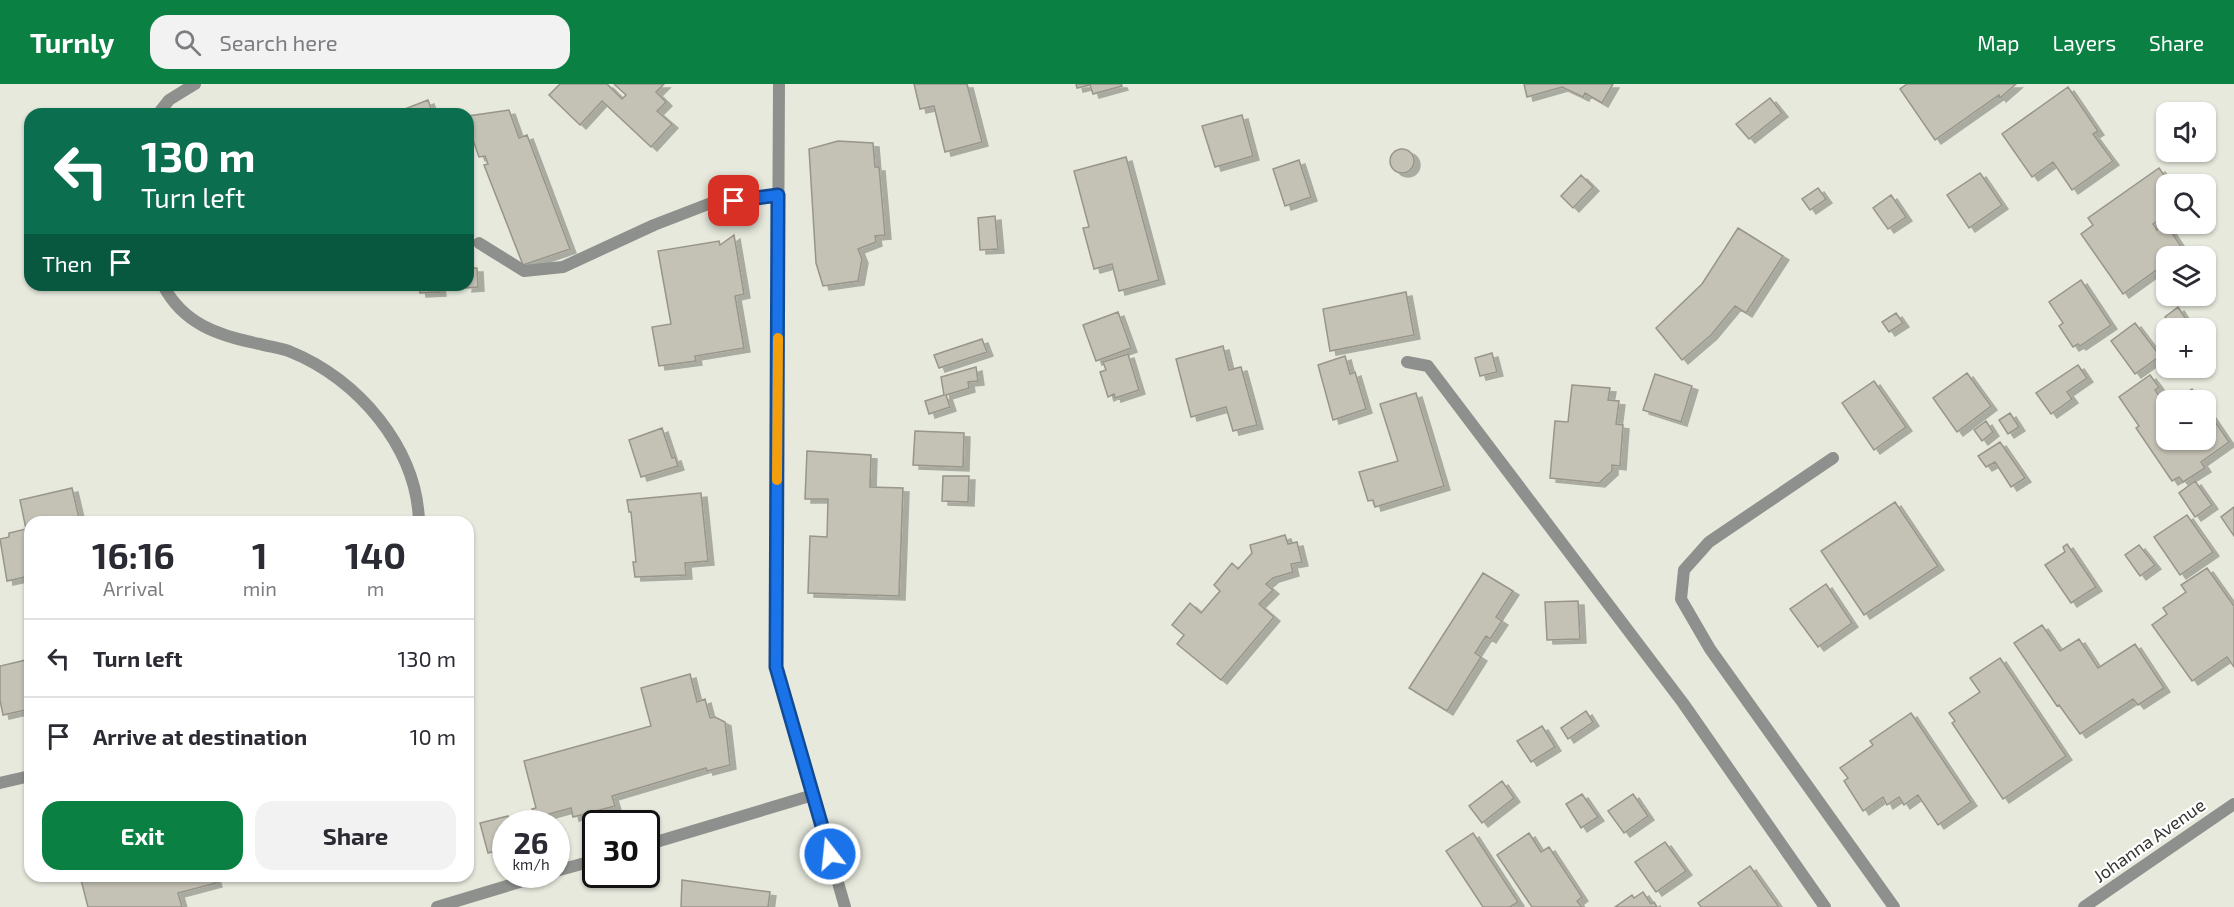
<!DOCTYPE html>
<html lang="en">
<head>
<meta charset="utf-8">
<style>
  body { margin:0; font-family:"Exo 2",sans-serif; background:#f2f2f3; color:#2b2b33; height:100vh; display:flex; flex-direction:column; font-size:22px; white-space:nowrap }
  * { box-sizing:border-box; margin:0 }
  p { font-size:20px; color:#7c7c81 }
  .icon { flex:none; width:33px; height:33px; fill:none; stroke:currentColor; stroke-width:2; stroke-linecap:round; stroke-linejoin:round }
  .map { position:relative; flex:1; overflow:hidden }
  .drawer { position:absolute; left:24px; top:432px; width:450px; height:366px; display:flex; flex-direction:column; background:#fff; border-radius:18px; box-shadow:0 2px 4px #0004 }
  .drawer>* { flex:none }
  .guide { position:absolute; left:24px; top:24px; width:450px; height:183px; border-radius:18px; box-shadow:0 2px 4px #0004; background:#0b6e4f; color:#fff; overflow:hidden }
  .buttons { position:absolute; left:2156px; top:18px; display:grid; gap:12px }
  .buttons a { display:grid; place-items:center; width:60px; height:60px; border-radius:12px; background:#fff; box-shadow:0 2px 4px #0004; font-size:30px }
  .speed { position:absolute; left:492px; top:726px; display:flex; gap:12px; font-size:30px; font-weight:700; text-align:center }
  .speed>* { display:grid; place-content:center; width:78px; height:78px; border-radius:50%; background:#fff; box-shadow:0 2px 4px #0004; line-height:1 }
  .speed small { font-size:15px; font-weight:400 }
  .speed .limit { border:3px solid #111; border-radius:9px; background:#fff; color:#111 }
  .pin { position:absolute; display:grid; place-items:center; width:51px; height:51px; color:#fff; margin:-26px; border-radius:12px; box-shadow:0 3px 9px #0006 }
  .me { position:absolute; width:66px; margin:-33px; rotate:344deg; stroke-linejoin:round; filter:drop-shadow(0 0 4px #0008) }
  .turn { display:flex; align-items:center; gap:21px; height:126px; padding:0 18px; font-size:27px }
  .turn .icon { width:78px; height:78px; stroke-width:2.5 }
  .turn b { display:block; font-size:42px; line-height:51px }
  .then { display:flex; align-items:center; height:57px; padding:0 18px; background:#0003; gap:12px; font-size:22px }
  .eta { display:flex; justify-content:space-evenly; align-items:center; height:102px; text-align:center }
  .eta b { font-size:36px; font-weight:700; line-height:42px }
  .cta { display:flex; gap:12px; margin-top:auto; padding:12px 18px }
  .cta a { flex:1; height:69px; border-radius:18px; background:#0b8043; color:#fff; font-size:24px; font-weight:700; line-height:69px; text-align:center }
  .cta a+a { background:#f2f2f3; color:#2b2b33 }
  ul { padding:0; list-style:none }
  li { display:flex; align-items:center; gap:18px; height:78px; padding:0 18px; border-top:2px solid #e1e1e2 }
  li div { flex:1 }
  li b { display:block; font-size:22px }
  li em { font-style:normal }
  header { display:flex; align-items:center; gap:36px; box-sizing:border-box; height:84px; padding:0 30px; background:#0b8043; color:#fff }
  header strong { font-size:28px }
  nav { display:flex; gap:33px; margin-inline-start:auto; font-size:21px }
  .search { width:420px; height:54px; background:#f2f2f3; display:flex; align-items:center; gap:15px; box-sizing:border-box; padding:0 21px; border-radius:18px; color:#7c7c81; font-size:22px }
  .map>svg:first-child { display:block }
  .building { fill:#c4c1b5; stroke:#99958a; stroke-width:1.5; filter:url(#shadow) }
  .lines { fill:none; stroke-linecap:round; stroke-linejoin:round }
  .service { stroke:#8d908c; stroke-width:12 }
  .minor { stroke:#8d908c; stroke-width:12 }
  .route-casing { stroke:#114b97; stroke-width:15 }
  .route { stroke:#1a73e8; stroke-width:10 }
  .slow { stroke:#f59e0b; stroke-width:10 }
  .labels { text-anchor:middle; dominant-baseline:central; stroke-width:4.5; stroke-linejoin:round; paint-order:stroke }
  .street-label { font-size:18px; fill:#373833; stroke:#fff }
</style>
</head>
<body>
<header>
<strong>Turnly</strong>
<div class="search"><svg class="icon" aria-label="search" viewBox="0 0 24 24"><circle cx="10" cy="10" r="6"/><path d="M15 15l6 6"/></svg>Search here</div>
<nav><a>Map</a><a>Layers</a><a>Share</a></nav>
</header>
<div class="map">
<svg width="2234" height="823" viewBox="0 0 2234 823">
  <defs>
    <filter id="shadow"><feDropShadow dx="6" dy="4" stdDeviation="0" flood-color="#0004"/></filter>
  </defs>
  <rect width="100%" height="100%" fill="#e6e9dc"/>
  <path class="building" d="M560,0h47l15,15 4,-4 -12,-11h50l-8,8 10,10 -9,9 15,13 -21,23 -49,-46 -22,24 -31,-30z
    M914,0h53l15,58 -37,10 -11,-46 -14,3z
    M1076,0h45l1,2 -29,8 -3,-9 -13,3z
    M1524,0h89l-11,19 -17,-10 -2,4 -21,-10 -35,10z
    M1907,0h109l-16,14 -1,-3 -64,45 -35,-51z
    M2068,3l30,44 -5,3 20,27 -41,29 -19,-28 -21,15 -30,-43z
    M1770,14l12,15 -33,26 -13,-15z
    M428,16l5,14h-41z
    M509,26l10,28 8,-3 43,114 -47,16 -39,-100 4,-1 -3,-8 -6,1 -11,-31v-10z
    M1242,31l11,41 -38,11 -13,-41z
    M838,57l35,2 2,24h4l6,68 -10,1 1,6 -18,7 4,10 -4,22 -35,5 -7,-23 -7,-114z
    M1390 77a12 12 0 1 1 24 0a12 12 0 1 1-24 0Z
    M1126,73l33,123 -40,11 -7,-27 -18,5 -11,-41 6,-1 -15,-56z
    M1299,76l12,37 -26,9 -12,-37z
    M2159,84l11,16h-4v31l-13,9 4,6 9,-6 18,27 -8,5h-10v7l-43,31 -42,-60 12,-9 -5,-7z
    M1980,89l22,32 -33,23 -22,-33z
    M1581,91l12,12 -20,21 -12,-12z
    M1818,104l8,11 -16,11 -8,-11z
    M1891,111l15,22 -18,12 -15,-21z
    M995,132l3,33 -18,1 -2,-32z
    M1738,144l45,28 -37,57 -11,-7 -24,29 -29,25 -26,-32 46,-44z
    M734,151l10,59 -9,2 9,52 -49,8 1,5 -37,5 -7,-39 19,-3 -13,-73 61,-10 1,4z
    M468,184h9l1,19 -12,1z
    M2081,196l30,45 -31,21 -2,-2 -5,3 -14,-21 4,-3 -14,-21z
    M419,201h20l1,7 -20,1z
    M1406,208l8,43 -84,16 -7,-42z
    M2178,223l9,14 -14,7 -8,-11z
    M1118,228l13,36 -35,13 -13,-36z
    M1896,229l7,10 -14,9 -7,-10z
    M2135,239l25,33 -25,18 -24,-33z
    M982,255l5,13 -48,16 -5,-13z
    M1223,262l6,24 12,-3 16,58 -24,6 -7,-24 -35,10 -15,-58z
    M1492,269l5,19 -17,4 -5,-18z
    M1128,270l11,36 -24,8 -1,-4 -6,3 -8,-25 6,-2 -3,-8z
    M1345,272l5,18 5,-2 11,37 -33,11 -15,-55z
    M2078,281l9,13 -20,14 5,7 -21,15 -15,-21z
    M976,283l2,14 -10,1 1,6 -23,7 4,12 -21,7 -4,-13 19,-6 -3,-18z
    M1967,289l24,33 -34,26 -24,-34z
    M1655,290l37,12 -11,36 -38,-12z
    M2150,291l9,12 -4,3 11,17v33h39v-33l24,35 -28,20 4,6 -22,14 -4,-5 -7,4 -36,-53 3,-2 -20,-29z
    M1874,297l32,46 -32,23 -32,-47z
    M1572,301l38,3 -2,12 11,1 -3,23 7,1 -3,41 -8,-1v6l-13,12 -49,-5 5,-57 13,1z
    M2192,305l8,11h-24z
    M1416,309l28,93 -69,21 -2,-7 -5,1 -9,-29 39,-11 -18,-57z
    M2010,329l9,14 -11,7 -9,-14z
    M1986,337l7,11 -11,9 -8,-11z
    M662,344l10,30 3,-1 3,9 -37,11 -12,-37z
    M915,347l49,2 -1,34 -50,-2z
    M2000,358l25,36 -14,9 -16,-25 -9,5 -8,-11z
    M807,367l64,4 -1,32 33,1 -4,108 -91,-3 2,-57 17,1 1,-38h-23z
    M943,392h26l-1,26 -26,-1z
    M2195,397l17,24 -17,12 -16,-24z
    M72,404l8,34h-50v54l-23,5 -7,-42 9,-2v-4l17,-4 -6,-29z
    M701,409l7,68 -23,2 1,12 -51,2 -2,-15h3l-5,-50h-2l-2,-12z
    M1895,418l43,64 -74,49 -43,-64z
    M2234,423v29l-13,-19z
    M2187,431l26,37 -33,23 -26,-38z
    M1285,451l3,9 9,-2 5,20 -11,2 2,8 -20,6 -7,6 7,6 -14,14 15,13 -53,63 -44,-36 7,-9 -12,-10 18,-22 11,10 19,-22 -6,-6 18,-22 6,6 14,-16 -2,-8z
    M2067,460l29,43 -25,16 -26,-38 20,-13 -2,-5z
    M2139,461l16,20 -15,11 -15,-21z
    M2207,484l27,38v61l-7,-10 -35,24 -40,-56 15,-11 -4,-6 23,-16 -5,-7z
    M1483,489l30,18 -17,26 6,4 -12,18 -4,-3 -11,17 6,4 -34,54 -38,-23z
    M1826,500l26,39 -34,24 -28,-38z
    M1578,517l2,38 -33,1 -2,-38z
    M2042,541l18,26 19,-12 19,29 37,-24 29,44 -26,17 -5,-6 -53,35 -21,-29 -2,1 -43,-63z
    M2000,574l66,98 -63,43 -51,-76 3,-2 -6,-8 31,-21 -10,-14z
    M30,575v50l-27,6 -3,-15v-34z
    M690,590l7,28 8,-3 5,19 5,-1 10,5 5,43 -23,6 -1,-3 -94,28 3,10 -42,11 -2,-9 -36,10 -3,-9 4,-1 -12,-47 127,-35 -10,-38z
    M1586,627l7,11 -25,17 -7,-11z
    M1911,629l60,89 -33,23 -20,-30 -14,10 -5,-8 -12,8 -4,-8 -20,14 -19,-30 4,-3 -8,-10 33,-23 -3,-4z
    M1542,642l13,21 -24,15 -14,-21z
    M1502,697l12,17 -32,25 -13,-17z
    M1582,710l16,23 -17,11 -15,-24z
    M1633,710l15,22 -24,17 -16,-22z
    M508,732l1,8h-3v24l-18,5 -8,-30z
    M1473,749l45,69 -8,5h-27l-37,-56z
    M1529,749l12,19 8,-5 33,50 -5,4 5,6h-50l-35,-52z
    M1665,758l21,29 -30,21 -21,-30z
    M1750,782l29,41h-78l-3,-4z
    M80,792h134l2,7 -38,10 4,14h-94z
    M682,796l88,12 -2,15h-87z
    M1643,808l8,12 3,-2 3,5h-42l17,-12 2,3z"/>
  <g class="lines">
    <path class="service" d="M479,159l45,28 39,-4 91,-42 57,-22 68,-8
      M1407,278l21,4 255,337 142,204
      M1833,374l-124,84 -25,28 -3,29 29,50 184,258
      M646,761l167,-50
      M556,787l40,-11
      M437,823l109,-33"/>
    <path class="minor" d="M779,0l-3,583 69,240
      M158,30l11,-14 26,-16
      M163,201c20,39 56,51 97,59 10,3 22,4 31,8 67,27 126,96 128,170
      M0,699l30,-7
      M2084,823l150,-103"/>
  </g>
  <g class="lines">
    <g class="route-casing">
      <path id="route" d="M734,117l44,-6 -2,472 54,187"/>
    </g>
    <use href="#route" class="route"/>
    <path class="slow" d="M777,396l1,-142"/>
  </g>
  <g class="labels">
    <g class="street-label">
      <text transform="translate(2149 756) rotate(-35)">Johanna Avenue</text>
    </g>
  </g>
</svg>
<div class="buttons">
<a><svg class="icon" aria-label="sound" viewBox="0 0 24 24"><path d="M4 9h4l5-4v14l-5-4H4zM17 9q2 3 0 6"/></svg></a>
<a><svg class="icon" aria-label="search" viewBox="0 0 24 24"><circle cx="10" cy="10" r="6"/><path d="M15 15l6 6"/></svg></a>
<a><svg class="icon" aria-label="layers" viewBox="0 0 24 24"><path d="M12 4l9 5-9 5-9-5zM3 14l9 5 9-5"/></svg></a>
<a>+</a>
<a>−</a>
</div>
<div class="speed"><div>26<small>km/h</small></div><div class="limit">30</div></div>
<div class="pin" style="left:734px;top:117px;background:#d93025"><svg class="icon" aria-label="arrive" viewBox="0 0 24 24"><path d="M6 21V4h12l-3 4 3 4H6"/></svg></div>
<svg class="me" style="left:830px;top:770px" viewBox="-20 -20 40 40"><circle r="17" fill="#1a73e8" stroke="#fff" stroke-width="3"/><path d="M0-11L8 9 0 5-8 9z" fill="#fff"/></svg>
<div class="guide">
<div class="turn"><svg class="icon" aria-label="left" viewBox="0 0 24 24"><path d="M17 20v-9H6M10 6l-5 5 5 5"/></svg><div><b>130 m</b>Turn left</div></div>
<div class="then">Then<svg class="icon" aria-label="arrive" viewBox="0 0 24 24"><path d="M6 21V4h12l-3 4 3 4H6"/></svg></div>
</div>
<section class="drawer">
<div class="eta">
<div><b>16:16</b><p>Arrival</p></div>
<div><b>1</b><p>min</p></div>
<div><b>140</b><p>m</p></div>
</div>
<ul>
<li><svg class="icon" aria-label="left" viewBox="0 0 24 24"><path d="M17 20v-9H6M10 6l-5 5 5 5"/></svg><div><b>Turn left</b></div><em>130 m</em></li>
<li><svg class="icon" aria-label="arrive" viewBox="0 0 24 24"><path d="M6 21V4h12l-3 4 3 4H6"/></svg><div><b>Arrive at destination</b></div><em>10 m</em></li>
</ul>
<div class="cta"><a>Exit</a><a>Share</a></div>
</section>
</div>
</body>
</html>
